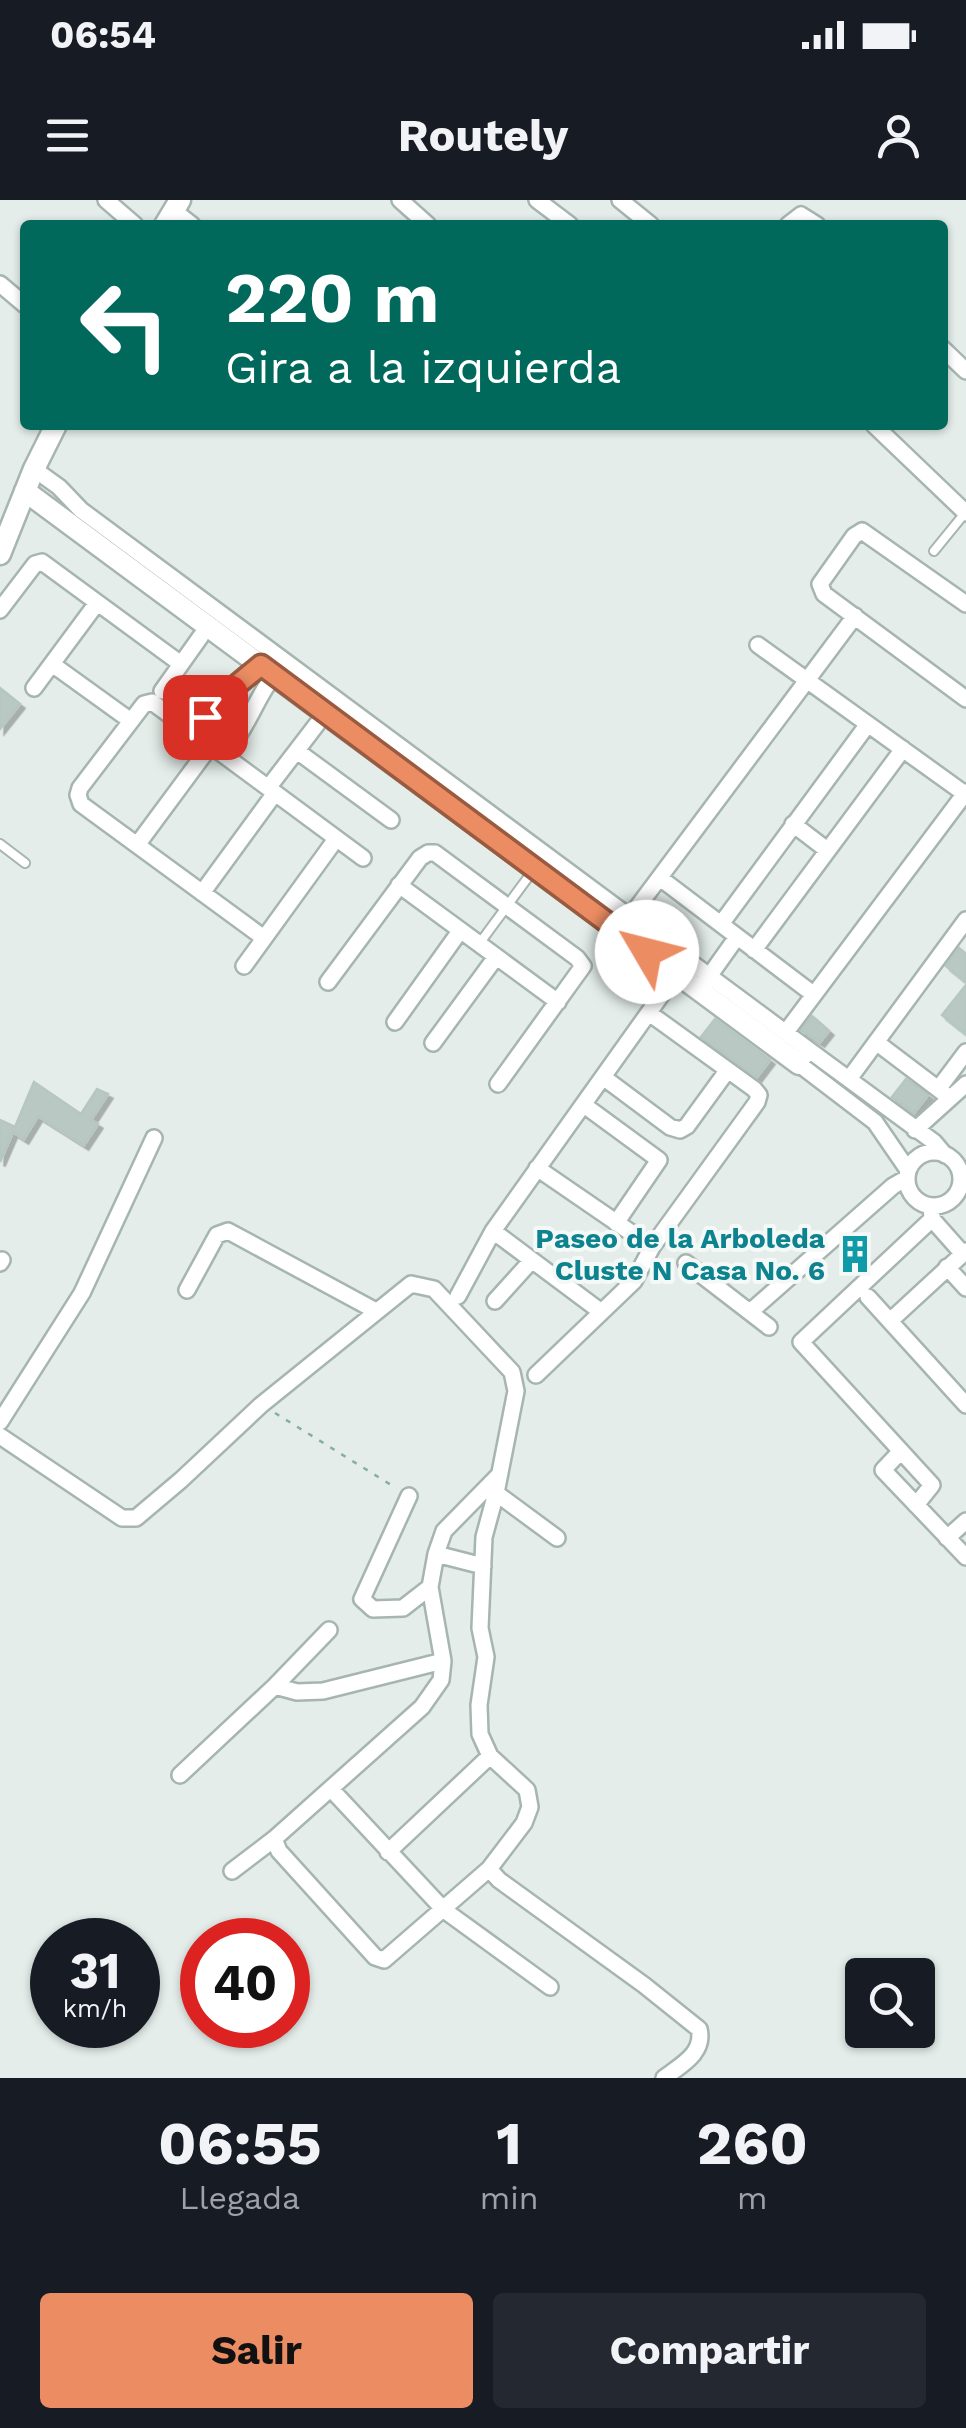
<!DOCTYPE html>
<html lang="es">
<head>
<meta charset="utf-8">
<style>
  body { margin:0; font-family:"Work Sans",sans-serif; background:#242831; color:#f1f3f6; height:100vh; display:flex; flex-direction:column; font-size:38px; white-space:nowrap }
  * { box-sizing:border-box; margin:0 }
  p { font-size:32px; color:#9ea1a6 }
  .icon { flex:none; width:55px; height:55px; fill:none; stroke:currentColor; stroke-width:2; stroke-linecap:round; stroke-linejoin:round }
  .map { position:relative; height:1878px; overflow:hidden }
  .drawer { display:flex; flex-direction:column; background:#171b24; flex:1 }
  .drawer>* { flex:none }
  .top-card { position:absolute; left:20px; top:20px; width:928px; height:210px; border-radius:10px; box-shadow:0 2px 8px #0004; background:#00695c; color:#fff; overflow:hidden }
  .fabs { position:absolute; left:845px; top:1758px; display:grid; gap:20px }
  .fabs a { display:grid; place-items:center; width:90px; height:90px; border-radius:10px; background:#171b24; box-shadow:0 2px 8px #0004; font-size:50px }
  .speed { position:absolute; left:30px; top:1718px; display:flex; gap:20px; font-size:50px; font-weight:700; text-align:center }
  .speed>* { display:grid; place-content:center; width:130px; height:130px; border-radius:50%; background:#171b24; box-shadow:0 2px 8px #0004; line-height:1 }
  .speed small { font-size:25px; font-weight:400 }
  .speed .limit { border:15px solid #d22; background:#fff; color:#111 }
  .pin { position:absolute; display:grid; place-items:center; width:85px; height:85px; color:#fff; margin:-42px; border-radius:20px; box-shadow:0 5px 15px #0006 }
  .me { position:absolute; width:110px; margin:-55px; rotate:307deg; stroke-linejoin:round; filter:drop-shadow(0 0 8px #0008) }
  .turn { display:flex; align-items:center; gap:35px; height:210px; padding:0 40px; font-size:45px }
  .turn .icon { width:130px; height:130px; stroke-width:2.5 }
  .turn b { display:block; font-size:70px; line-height:85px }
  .eta { display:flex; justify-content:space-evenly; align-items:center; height:170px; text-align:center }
  .eta b { font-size:60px; font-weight:700; line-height:70px }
  .cta { display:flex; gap:20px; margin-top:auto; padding:20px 40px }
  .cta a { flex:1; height:115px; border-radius:10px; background:#ec8c63; color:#111; font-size:40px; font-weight:700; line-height:115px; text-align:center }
  .cta a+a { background:#242831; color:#f1f3f6 }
  .status { display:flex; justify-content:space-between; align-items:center; height:70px; padding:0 50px; background:#171b24; direction:ltr }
  .status svg { height:28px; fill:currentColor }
  header { display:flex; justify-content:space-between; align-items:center; height:130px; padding:0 40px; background:#171b24; font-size:45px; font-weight:700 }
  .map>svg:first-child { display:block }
  .building { fill:#b9c8c2; stroke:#b6c6c1; stroke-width:2.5; filter:url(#shadow) }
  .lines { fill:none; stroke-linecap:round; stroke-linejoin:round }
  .service-casing { stroke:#a7b5b0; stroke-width:12 }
  .minor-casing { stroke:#a7b5b0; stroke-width:20 }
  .tertiary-casing { stroke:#a7b5b0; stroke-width:25 }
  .path { stroke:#86afa4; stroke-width:2.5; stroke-dasharray:5 8; stroke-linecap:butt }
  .service { stroke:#fff; stroke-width:8 }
  .minor { stroke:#fff; stroke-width:15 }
  .tertiary { stroke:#fff; stroke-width:20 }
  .route-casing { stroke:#995b40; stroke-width:25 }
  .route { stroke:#ec8c63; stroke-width:18 }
  .labels { text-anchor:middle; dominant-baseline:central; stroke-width:8; stroke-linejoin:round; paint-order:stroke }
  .culture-label { font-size:28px; font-weight:bold; fill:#0d838f; stroke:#f4f9f7; text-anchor:end }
</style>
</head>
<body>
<div class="status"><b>06:54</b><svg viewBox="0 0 49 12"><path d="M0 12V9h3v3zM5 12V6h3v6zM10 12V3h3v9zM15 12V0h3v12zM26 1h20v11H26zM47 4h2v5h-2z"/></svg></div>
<header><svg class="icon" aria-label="menu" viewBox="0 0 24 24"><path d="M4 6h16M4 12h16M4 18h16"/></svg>Routely<svg class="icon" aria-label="person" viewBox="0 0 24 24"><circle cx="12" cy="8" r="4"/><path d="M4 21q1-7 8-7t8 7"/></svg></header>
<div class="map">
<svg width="966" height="1878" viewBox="0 0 966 1878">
  <defs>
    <filter id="shadow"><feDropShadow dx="4.5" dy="4.5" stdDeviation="0" flood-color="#0004"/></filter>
  </defs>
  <rect width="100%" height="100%" fill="#e4ede9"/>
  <path class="building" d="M0,488l20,16 -20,25z
    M959,748l7,6v28l-20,-16z
    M966,785v49l-24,-19z
    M812,816l17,15 -9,11 -19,-12z
    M715,819l55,41 -13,17 -56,-40z
    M906,879l22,16 -14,18 -22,-16z
    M34,882l47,32 16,-25 11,5 -17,26 7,4 -14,21 -46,-29 -14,23 -11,-7 -13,30v-42l15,7z"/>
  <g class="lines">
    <g class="service-casing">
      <path id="service" d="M934,351l31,-38
        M0,644l25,19
        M479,744l53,-72"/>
    </g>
    <g class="minor-casing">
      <path id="minor" d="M106,0l29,25
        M400,0l28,25
        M537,0l33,25
        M620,0l31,25
        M174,11l18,14
        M788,25l13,-10 16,10
        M0,84l25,21
        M942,148l24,23
        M874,225l92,88
        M34,269l25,18 22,23 728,540
        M966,404l-104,-73 -8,5 -34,48 4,10 142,105
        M0,410l35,-46 7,-2 139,102
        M758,445l207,149
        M52,464l79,57
        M34,488l63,-85
        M162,491l39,-55
        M200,538l3,-17 12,-17 46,-39
        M297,551l94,69
        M223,554c24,-23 31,-53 51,-79
        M268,588l49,-64
        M793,624l34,26
        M137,645l74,-100
        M660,678l153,116
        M399,685l159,117
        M202,693l73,-100
        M627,721l228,-305
        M721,724l147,-200
        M264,738l-183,-134 -3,-9 2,-7 64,-84 8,-2 211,156
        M754,750l149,-201
        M244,766l92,-127
        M328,782l92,-124 8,-5h7l142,105 6,8 -85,118
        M705,782l32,-45
        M395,822l65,-91
        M786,832l180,-240
        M876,842l74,56
        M433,843l63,-86
        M603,877l67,50 10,3 7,-4 40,-55
        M849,879l117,-159
        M939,888l27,-36
        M584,905l75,55 -43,63
        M915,930l51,-46
        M907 979a27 27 0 1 1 54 0a27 27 0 1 1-54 0Z
        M537,968l115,79
        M908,970l-33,-48 -76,-58 10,-14 125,92 11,13
        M932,1019l31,35
        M493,1031l107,80
        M0,1063l2,-3
        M686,1063l83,64
        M947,1067l19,21
        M187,1090l30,-55 11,-4 148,80
        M458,1096l35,-65 184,-258
        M868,1097l98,108
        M495,1101l37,-41
        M750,1112l143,-126 14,-8
        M890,1121l76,-70
        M536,1175l98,-94 18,-34 105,-145 2,-7 -5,-6 -105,-76
        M0,1222l82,-129 72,-155
        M0,1236l122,82h14l45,-38 80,-75 150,-121 23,5 78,83 4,19 -20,102 -12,44 -4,91 6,29 -7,48 1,29 10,22 37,34 3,17 -6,16 -35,46 -105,91 -9,-3 -96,-106 -5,-12
        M901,1251l-18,19 83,87
        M496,1293l61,45
        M409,1296l-47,103 11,10 30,-1 27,-21
        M916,1305l16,-20 -131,-143 131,-123 -1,-13
        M947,1338l19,-17
        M436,1354l47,12
        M275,1486l54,-56
        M180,1575l95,-89 22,6 26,-1 120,-30
        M331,1589l113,121 106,77
        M388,1652l102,-96
        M489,1669l10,11 145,105 55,44c6,24 -18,36 -35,49
        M232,1671l42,-32 148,-132 19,-27 2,-19 -13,-74 6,-33 8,-23 54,-55"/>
    </g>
    <g class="tertiary-casing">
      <path id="tertiary" d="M165,25l15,-25
        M25,291l774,573
        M0,354l34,-85 22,-44"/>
    </g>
    <path class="path" d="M275,1213l121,75"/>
    <use href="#service" class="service"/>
    <use href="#minor" class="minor"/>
    <use href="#tertiary" class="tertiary"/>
  </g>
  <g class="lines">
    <g class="route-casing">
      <path id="route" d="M205,517c14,-19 37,-36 56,-52l386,287"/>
    </g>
    <use href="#route" class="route"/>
  </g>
  <defs>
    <g id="building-bare" transform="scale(3)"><path d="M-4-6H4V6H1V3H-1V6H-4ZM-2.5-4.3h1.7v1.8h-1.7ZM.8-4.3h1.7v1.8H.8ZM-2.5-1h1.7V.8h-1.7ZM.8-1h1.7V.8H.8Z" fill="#0f9aa8" stroke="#f4f9f7" stroke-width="2.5" paint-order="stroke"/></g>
  </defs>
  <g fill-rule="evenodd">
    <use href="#building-bare" x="855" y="1054"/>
  </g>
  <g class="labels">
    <g class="culture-label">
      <text x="825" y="1038">Paseo de la Arboleda<tspan x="825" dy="32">Cluste N Casa No. 6</tspan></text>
    </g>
  </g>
</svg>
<div class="fabs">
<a><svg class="icon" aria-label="search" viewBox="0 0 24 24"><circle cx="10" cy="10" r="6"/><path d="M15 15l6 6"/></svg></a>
</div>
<div class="speed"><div>31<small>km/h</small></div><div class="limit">40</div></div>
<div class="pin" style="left:205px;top:517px;background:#d93025"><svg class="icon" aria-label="arrive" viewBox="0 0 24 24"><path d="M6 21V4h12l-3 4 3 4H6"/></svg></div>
<svg class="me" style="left:647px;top:752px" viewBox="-20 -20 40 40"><circle r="19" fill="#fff"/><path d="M0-13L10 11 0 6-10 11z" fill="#ec8c63"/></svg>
<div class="top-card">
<div class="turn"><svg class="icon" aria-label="left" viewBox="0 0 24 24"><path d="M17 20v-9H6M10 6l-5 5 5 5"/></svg><div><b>220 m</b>Gira a la izquierda</div></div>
</div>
</div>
<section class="drawer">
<div class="eta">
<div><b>06:55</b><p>Llegada</p></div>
<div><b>1</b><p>min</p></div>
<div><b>260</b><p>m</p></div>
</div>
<div class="cta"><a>Salir</a><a>Compartir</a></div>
</section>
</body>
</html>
